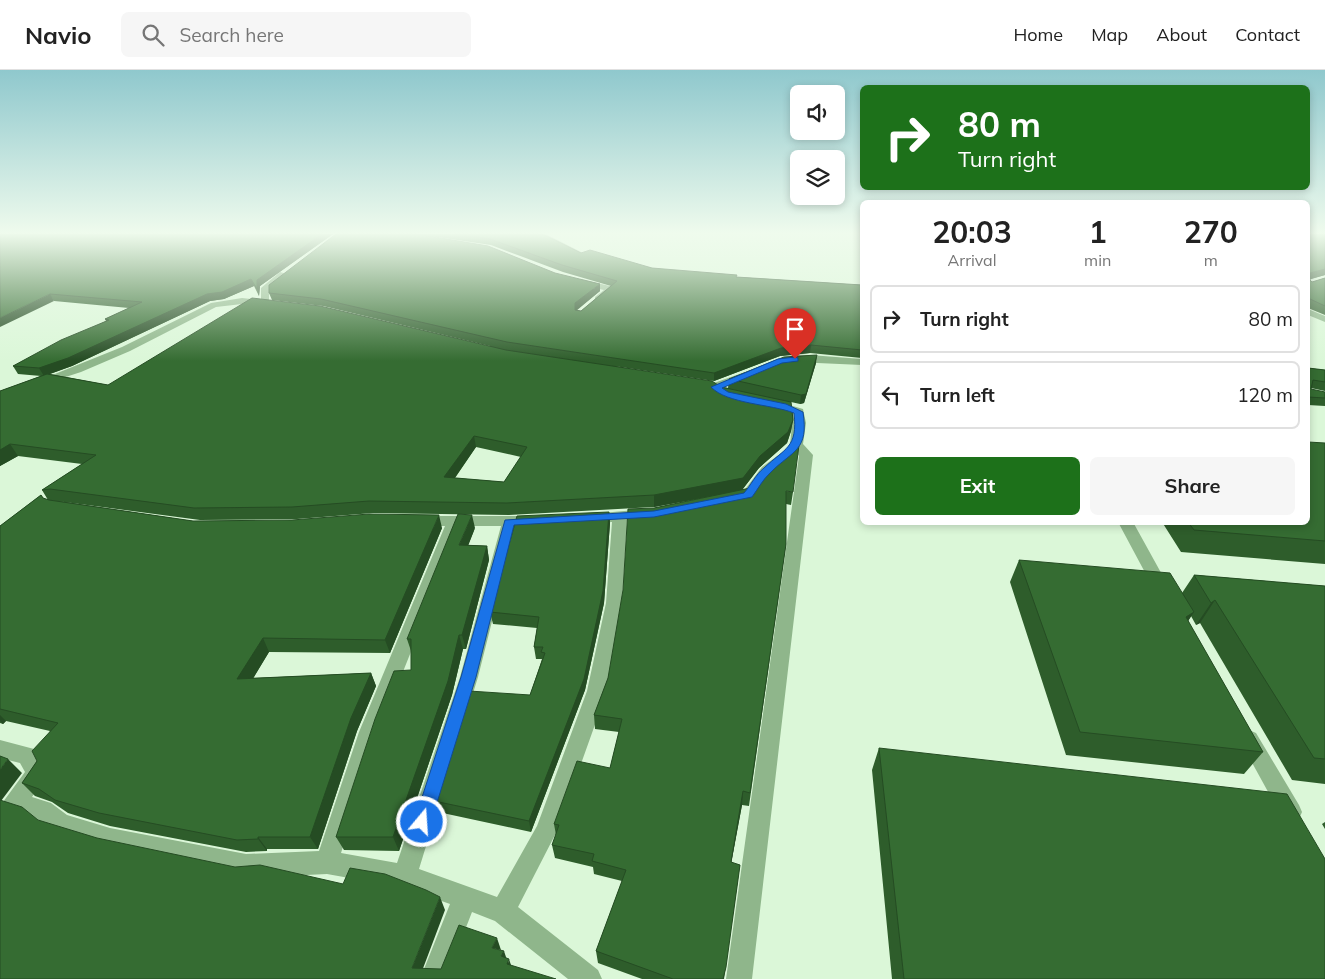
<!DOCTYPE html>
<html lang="en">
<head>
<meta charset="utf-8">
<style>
  body { margin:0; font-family:Mulish,sans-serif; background:#f6f6f6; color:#222; height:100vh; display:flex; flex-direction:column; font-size:19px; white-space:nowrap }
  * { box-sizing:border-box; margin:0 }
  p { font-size:16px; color:#767676 }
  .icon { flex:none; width:28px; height:28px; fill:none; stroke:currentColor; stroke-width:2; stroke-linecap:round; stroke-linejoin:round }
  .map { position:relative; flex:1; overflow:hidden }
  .sheet { position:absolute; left:860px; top:130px; width:450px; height:325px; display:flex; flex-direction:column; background:#fff; border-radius:8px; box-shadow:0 2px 8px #0003 }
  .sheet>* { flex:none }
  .guide { position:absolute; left:860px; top:15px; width:450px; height:105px; border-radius:8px; box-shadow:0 2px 8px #0003; background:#1d711a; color:#fff; overflow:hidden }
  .tools { position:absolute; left:790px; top:15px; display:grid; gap:10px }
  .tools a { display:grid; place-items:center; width:55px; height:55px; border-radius:8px; background:#fff; box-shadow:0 2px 8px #0003; font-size:25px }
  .pin { position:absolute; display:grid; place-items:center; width:42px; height:42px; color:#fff; margin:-51px -21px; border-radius:50% 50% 50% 0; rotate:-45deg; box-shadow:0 0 5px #0007 }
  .pin .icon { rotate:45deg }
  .me { position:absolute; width:55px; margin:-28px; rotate:18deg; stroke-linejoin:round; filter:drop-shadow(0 0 4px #0008) }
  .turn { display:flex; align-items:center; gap:18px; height:105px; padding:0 15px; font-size:22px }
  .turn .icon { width:65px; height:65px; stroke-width:2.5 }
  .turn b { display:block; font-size:35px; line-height:42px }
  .eta { display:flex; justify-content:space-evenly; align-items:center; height:85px; text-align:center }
  .eta b { font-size:30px; font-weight:700; line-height:35px }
  .primary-button { display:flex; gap:10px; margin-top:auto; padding:10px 15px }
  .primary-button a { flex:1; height:58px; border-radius:8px; background:#1d711a; color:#fff; font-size:20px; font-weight:700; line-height:58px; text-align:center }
  .primary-button a+a { background:#f6f6f6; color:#222 }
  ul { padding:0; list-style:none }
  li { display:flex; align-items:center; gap:15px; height:68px; margin:0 10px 8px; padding:0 5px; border:2px solid #e0e0e0; border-radius:8px }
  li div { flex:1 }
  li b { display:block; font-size:19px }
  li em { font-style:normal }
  header { display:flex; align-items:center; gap:30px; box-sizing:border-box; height:70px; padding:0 25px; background:#fff; border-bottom:1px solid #e0e0e0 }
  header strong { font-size:24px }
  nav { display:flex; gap:28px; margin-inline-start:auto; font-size:18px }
  .search { width:350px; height:45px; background:#f6f6f6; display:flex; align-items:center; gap:12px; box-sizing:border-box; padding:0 18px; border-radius:8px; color:#767676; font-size:19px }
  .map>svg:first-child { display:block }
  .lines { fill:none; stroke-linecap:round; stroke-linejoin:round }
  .minor { fill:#8fb68b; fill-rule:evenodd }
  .wall { fill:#2e5d2b; fill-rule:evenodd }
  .shaded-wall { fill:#254c23 }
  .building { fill:#356c32; stroke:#254c23; fill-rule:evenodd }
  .route { fill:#1a73e8; stroke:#114b97 }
</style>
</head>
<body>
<header>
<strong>Navio</strong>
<div class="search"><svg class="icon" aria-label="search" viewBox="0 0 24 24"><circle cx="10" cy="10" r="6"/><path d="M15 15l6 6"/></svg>Search here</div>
<nav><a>Home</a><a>Map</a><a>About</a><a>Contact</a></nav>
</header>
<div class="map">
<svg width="1325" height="909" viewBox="0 0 1325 909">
  <rect width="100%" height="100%" fill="#dbf7d8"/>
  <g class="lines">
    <path class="minor" d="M537,164h9l37,19 -7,2z
      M280,202l7,2 -18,17v14l-27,-1 -26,3 -86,44 -49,21 -40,13 -6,-3 87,-35 89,-44 31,-5 19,2v-12z
      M580,209l34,8 2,2 -15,12h-6v-4l9,-7 -27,-6v-4z
      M1308,239l17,7v6l-17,-7z
      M810,285l52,4v6l-67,-3 -5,-3 5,-3z
      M745,302l6,3 -2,2c-15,6 -40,21 -54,8l6,-3 13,1z
      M772,330l31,9 3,14 -3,21 10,11 -61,524h-26l73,-523 -2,-3 -25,20 -19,25 -14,4 -7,-4 11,-6 19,-25 22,-16 6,-6 3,-31 -25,-7 -2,-3z
      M647,439l5,2 2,3 -2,3 -25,3 -5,83 -15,88 -50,140 -39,76 80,63 4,9h-34l-73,-58 -23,-9 -26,67h-26l30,-75 -45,-16 -78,-14 -81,4 -136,-28 -57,-18 -16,-13 -31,-10 -3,-7 22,-30 -5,-9 -20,-5v-18l34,9 14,24 -16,24 19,6 16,12 43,13 136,26 73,-3 40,-119 86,-206h-25l-7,-5 7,-5h115l7,5 -2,3 -24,2 -38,151 -59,192 78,28 40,-71 50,-135 19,-88 6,-81 -22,2 -7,-5 7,-5zM461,456h40l-41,151 -63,186 -56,-10 38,-121z
      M1118,452h15l37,67 -2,4h-12z
      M1249,660l7,3 43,72 3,7 -3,7 -8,3 -8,-3 -44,-80 3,-6z"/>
  </g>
  <path class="wall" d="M0,164h333l-73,52 -1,10 -5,-10 -30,13 -14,2 -138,65 -22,8 58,11 382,-39 -167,-40 -51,-6 -3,-7 67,-59h205l40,19 71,15 85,9 125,8v73l-52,-5 -30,3 -66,25 -100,-15 114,22 1,-9 87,-16 -12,40 -4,1 -9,-2 2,18 -2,11 -4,12 -28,25 -17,22 13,-3 38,5 -2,13 -5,-1v40l-37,262 -7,-1 -11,58 9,2 -16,114h-82l-44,-16 -2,-12 26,-70 -28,-7 -1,-7 -38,-9 -3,-13 4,-10 -2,-11 56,-56 9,-36 -24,-3 -1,-14 14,-37 46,-170 55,-11 -55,10 -145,8 -136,-2 -76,6 -97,1 -143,-19 136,20 249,7 -52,125 -121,-1 -16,26 118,-5 5,13 -19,45 -39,118h-51v2l-21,1 -136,-26 -42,-13 -16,-11 -17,-6 -13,-13 15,-22 13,-30 -44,-10 -3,3 -3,-1v-197l41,-31 3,4 4,1 -6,-10 40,-26 -64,-8 -18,10v-75l41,-15 -23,-2 -5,-8 93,-45 -1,-2 24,-11 -75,-7zM430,166l61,9 72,27 48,14 -30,25 -5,-1 24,-19zM476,377l45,10 -17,25 -49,-4z
    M1308,164h17v43v-2l-15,4v1l2,2 13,-4v37l-17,-7z
    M1308,298l17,2v21l-14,-3v1l14,9v8l-17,-1z
    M1325,373v121l-144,-12 -19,-30h146z
    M609,442l1,11 -6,80 -19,87 -54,142 -93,-20 -4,-11 96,-106 12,-36h-6l-2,-12 3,-19 -44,-4 -3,-12z
    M475,458l-7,17 19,1 2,14 -23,89h-3l-11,46 -53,156 -55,-1 -8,-13 75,-167v-19l-4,-12z
    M1019,490l163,33 12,-18 131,11v198l-33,-4 -92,-157 -4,2 -5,-9 -3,5 75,131 -19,22 -178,-19 -56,-173z
    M879,678l446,231h-433l-20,-209z
    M1325,752v7l-3,-5z"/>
  <path class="shaded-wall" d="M322,164h11l-73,52 -1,10 -2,-7v-9z
    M1325,199v6l-17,5 2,-7z
    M251,209l3,7 -30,13 -14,2 -138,65 -28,10 -5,-8 168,-74z
    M600,214v7l-24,20 -1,-1v-7z
    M50,224l4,7 -54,26v-9z
    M811,275l-1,8 -30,3 -66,25v-8l67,-25z
    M817,285l-1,8 -12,40 -4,1 1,-9z
    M793,350l-2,11 -4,12 -28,25 -17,22 -88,17v-12l106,-39z
    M474,366l2,11 -29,42 -3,-12z
    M10,374l8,12 -18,10v-16z
    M609,442l1,11 -6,80 -19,87 -54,142 -2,-11z
    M439,445l3,13 -52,125 -5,-13z
    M472,445l3,13 -12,31 -4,-14z
    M487,476l2,14 -23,89 -4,-14z
    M1215,530l-15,23 -4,2 15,-22z
    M1194,542l-15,23 7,-18z
    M459,565l4,14 -11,46 -53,156 -6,-14z
    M263,568l6,14 -24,40 -8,-13z
    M371,603l5,13 -19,45 -39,118 -8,-12 41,-119z
    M0,645l6,6 -3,3 -3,-3z
    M8,689l14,14 -21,28 -1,5v-36z
    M743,721l-1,14 -13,70 2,-13z
    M258,767l9,12v2l-9,-12z
    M440,827l5,13 -26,69 -7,-11z
    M497,868l4,12 -9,-2z
    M504,881l4,12 1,-4 4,12 -2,5 -10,-20z"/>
  <path class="building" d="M0,164h322l-65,46v9l-6,-10 -29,13 -15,2 -139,64 -29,10 -26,-2 48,-26 48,-20 -4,-1 37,-17 -92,-8 -50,24z
    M336,164h81l71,12 67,27 45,11 -25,19v7l6,1 36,-30 -55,-16 -72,-26 -35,-5h86l6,2 34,17 9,-3 62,18 85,7 -1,2 126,8v65l-51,-5 -30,3 -67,25 -207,-31 -186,-43 -52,-6v-8z
    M1308,164h17v35l-15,4v7l2,2 13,-4v28l-17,-8z
    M252,228l68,8 186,44 206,31 9,6 70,15 2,18 -5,12 -28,24 -17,22 -89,17 -147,8 -138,-2 -77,6 -98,1 -144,-19 -8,1 54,-35 -86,-11 -10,6v-59l47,-17 61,11zM474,366l53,11 -23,35 -60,-5z
    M817,285l-11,39 -5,1 -72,-16 55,-22z
    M1308,298l17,2v12l-12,-2 -2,9 14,3v6l-17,-1z
    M1308,372l17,1v98l-131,-11 -6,-8h120z
    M799,375l-6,47 -7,-1v53l-36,249 -7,-2 -12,71 9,3 -14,102 -3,12h-50l-77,-28 30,-81 -34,-9 2,-7 -42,-9 7,-20 -5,-1 23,-63 33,7 12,-49 -28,-4 14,-37 15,-88 5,-81 26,-1 101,-21 20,-25z
    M41,425l2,3 6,2 144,21 99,-1 77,-6 70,1 -54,125 -122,-2 -26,41 134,-6 -20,45 -41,119h-52v2l-21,1 -138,-27 -44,-13 -16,-11 -17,-6 15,-22 -5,-10 26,-28 -58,-14v-183z
    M609,442l-6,79 -19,88 -55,142 -95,-20 35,-110 61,4 15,-42 -4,-1 2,-5h-9l5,-30 -49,-5 27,-96z
    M458,444l14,1 -13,30 28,1 -25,89h-3l-11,46 -55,156h-57l39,-118 19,-48 17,-1v-31h-4z
    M1019,490l151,13 24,39 -8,5 77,135 -183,-20z
    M1194,505l131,11v173l-11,-1 -99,-158 -4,3z
    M879,678l408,46 38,65v120h-421z
    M0,686l8,3 -8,11z
    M0,730l22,7 16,13 59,18 138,29 25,-2 83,19 7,-16 35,6 41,16 14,7 -28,71 29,1 18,-44 38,13 -5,10 12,3 -3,5 8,3 -2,5 49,15h-556z"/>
  <linearGradient id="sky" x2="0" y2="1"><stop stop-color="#8fc8cd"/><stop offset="0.56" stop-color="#effbed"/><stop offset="1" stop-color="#effbed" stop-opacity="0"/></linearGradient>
  <rect width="1325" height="291" fill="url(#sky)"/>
  <path class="route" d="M795,287l3,1v3l-16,2 -60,25 6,4 58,12 17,8c6,39 -10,38 -32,60 -8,7 -13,17 -19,25l-98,20 -140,8 -38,152 -45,145 -2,5 -7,3 -6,-3 -2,-5 47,-145 44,-157 149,-9 90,-18c7,-8 12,-19 20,-25 21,-20 34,-20 30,-55 -23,-9 -67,-9 -83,-26l67,-28z"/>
</svg>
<div class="tools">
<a><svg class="icon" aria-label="sound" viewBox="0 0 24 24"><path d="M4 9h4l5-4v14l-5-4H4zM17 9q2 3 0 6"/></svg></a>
<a><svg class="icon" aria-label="layers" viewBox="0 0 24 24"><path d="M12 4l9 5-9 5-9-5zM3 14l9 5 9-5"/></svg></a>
</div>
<div class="pin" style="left:795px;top:289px;background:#d93025"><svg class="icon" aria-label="arrive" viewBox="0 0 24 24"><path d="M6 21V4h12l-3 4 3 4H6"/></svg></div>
<svg class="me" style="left:422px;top:752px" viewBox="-20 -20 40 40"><circle r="17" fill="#1a73e8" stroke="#fff" stroke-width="3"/><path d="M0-11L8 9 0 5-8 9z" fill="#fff"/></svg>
<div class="guide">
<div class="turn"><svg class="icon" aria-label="right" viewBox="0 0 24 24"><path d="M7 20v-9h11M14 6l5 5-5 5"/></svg><div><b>80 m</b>Turn right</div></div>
</div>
<section class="sheet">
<div class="eta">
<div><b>20:03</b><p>Arrival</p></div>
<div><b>1</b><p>min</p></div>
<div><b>270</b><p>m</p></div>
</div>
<ul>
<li><svg class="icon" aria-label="right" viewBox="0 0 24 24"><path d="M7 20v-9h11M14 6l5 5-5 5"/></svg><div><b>Turn right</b></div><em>80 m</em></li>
<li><svg class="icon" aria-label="left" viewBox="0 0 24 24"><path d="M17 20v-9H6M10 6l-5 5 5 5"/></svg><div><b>Turn left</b></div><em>120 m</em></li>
</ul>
<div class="primary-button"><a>Exit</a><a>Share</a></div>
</section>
</div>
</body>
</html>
